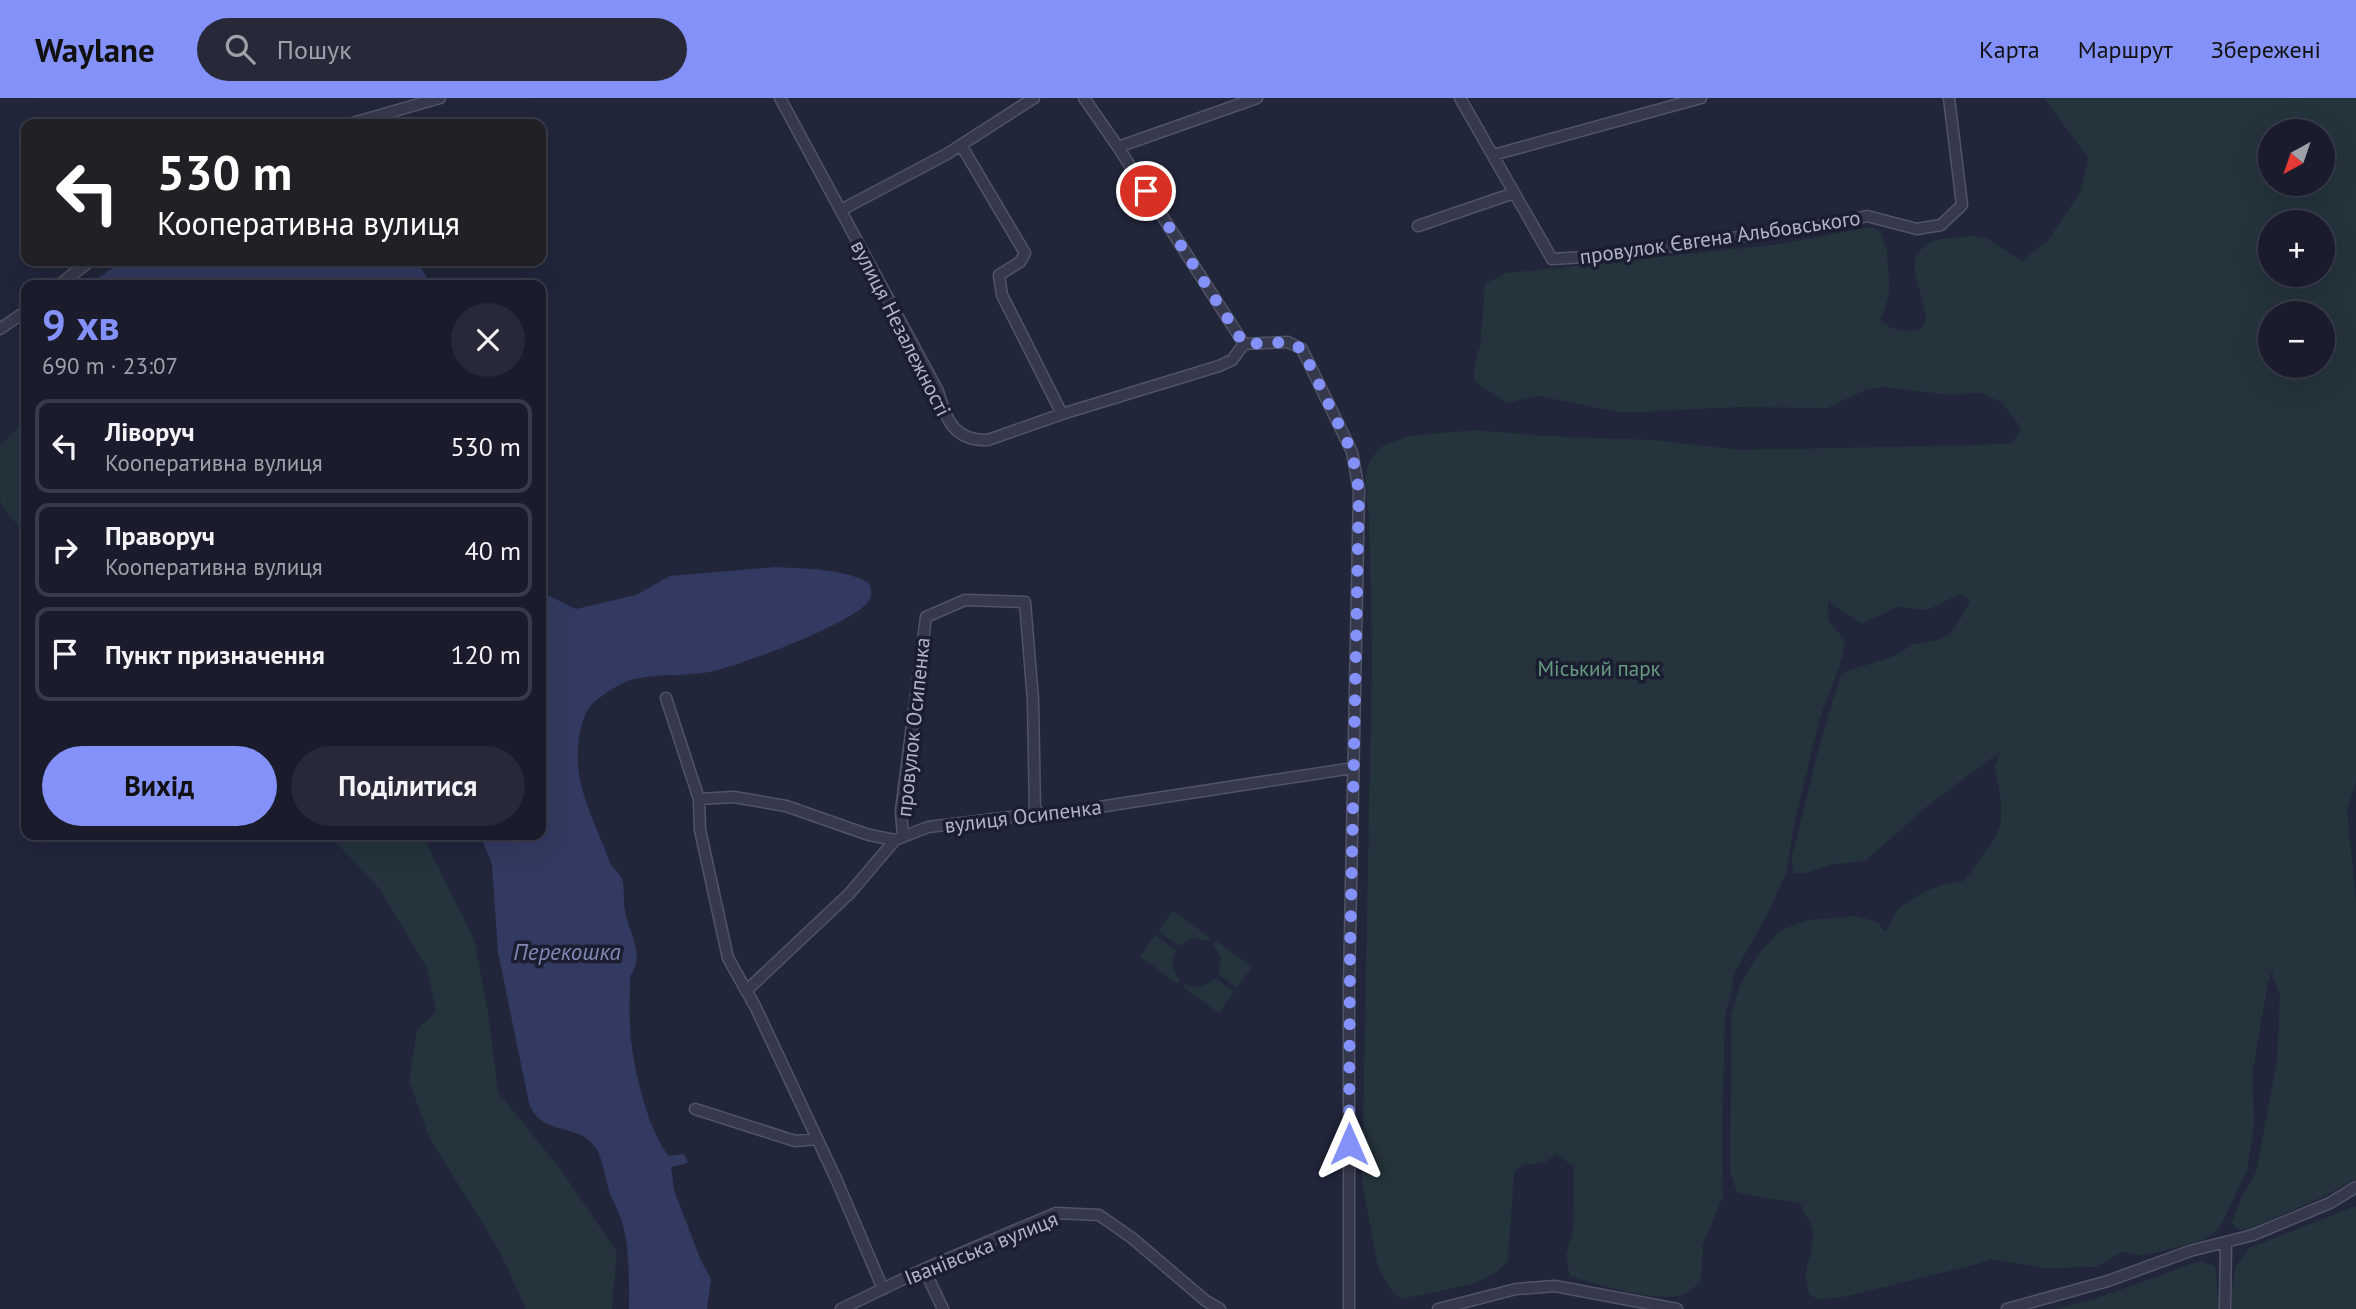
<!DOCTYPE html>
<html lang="uk">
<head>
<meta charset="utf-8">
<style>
  body { margin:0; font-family:"PT Sans",sans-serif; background:#272938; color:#f1f3f6; height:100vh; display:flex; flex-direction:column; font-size:26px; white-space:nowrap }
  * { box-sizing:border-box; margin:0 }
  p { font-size:23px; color:#9fa1a9 }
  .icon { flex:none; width:38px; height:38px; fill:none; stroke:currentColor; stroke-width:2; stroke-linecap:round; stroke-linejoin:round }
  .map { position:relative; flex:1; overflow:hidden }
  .drawer { position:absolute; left:21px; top:182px; width:525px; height:560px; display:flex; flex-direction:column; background:#1a1c2c; border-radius:14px; box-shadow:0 7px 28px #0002,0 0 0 2px #383a48 }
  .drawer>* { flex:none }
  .top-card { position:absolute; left:21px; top:21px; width:525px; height:147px; border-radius:14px; box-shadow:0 7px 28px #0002,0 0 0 2px #383a48; background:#202124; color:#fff; overflow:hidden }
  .needle { width:46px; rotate:220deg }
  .controls { position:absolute; left:2258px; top:21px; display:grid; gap:14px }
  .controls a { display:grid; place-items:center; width:77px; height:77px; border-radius:50%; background:#1a1c2c; box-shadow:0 7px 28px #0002,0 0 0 2px #383a48; font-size:35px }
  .pin { position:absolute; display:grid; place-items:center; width:60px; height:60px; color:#fff; margin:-30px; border:4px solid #fff; border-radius:50%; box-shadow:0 2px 7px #0007 }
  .me { position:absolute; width:77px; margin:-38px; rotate:0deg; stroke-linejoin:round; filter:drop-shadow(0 0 5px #0008) }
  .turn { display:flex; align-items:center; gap:24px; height:147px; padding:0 21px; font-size:32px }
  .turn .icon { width:91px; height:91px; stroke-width:2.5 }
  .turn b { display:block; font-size:49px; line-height:60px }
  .round { display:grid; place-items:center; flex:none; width:74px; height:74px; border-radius:37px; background:#272938 }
  .overview { display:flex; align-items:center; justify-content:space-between; height:119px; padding:0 21px }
  h1 { font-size:42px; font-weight:600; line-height:52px; color:#8391f9 }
  .action { display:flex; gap:14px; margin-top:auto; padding:14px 21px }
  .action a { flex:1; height:80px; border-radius:42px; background:#8391f9; color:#111; font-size:28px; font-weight:600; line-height:80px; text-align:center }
  .action a+a { background:#272938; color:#f1f3f6 }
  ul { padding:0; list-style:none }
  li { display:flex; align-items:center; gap:21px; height:94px; margin:0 14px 10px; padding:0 7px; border:4px solid #383a48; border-radius:14px }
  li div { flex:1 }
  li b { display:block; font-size:26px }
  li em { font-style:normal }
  header { display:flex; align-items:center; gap:42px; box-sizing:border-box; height:98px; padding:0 35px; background:#8391f9; color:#111 }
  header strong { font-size:33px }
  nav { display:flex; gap:38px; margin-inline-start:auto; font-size:24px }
  .search { width:490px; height:63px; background:#272938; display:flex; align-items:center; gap:18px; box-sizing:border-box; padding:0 24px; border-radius:38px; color:#9fa1a9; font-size:26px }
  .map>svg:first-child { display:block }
  .green { fill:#24333c; fill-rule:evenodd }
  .water { fill:#333a61 }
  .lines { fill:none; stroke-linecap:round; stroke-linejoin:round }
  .minor-casing { stroke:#515366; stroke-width:13 }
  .minor { stroke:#35394b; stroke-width:10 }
  .route { stroke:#8391f9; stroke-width:12; stroke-dasharray:0 21.6 }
  .labels { text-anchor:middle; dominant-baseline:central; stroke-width:7; stroke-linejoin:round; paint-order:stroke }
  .street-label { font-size:21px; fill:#b1b3c7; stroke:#1b1e30 }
  .park-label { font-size:21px; fill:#679980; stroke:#1b1e30 }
  .water-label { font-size:23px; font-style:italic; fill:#8088b4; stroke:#1b1e30 }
</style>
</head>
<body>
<header>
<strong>Waylane</strong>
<div class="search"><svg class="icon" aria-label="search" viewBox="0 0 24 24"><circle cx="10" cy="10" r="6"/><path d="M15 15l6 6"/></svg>Пошук</div>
<nav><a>Карта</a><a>Маршрут</a><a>Збережені</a></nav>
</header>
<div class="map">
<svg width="2356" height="1211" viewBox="0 0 2356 1211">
  <rect width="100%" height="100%" fill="#22263b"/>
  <path class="green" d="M2044,0h312v683l-9,29 9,92v277l-27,15 -80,36 -12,-1 -5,-6 9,-25 15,-26 21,-112 3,-64 -7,-19v-8l-5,13 -15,88 1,56 -7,45 -28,58 -15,11 -45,12 -19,3 -18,-3 -26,15 -51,1 -54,-9 -17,6 -131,32 -23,3 -10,-5c-11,-27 3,-35 3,-60 0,-9 -9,-22 -13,-31 -21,-6 -42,-5 -63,-12l-7,-20 1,-156 10,-34 16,-26 22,-25 29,-11 49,-4 20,6 8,10c6,-7 8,-18 14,-23 16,-14 45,-28 65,-28l31,-43 6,-16v-21l-6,-33 5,-16 -70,52 -65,57 -31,3 -29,9h-12l-1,-16 25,-103 24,-81 54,-17 18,-12 21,-3 13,-5 9,-10 14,-24 -8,-9 -35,17 -30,-3 -35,17 -34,-23 1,20 16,19 -3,19 -22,59 -25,101 -9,55 -21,45 -29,51 -11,46 -3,118 1,62 -20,49 -2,36c-7,7 -14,13 -23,15 -26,5 -83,-12 -108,-20l-4,-19 7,-27 1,-63 -17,-13c-4,2 -7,6 -10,7 -14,7 -21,-4 -33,12l-6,88 -12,12 -24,11 -71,15 -13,-13 -10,-19 -16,-85 10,-526 -3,-136 -4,-44 5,-16 11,-13 28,-11 66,-6 71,6 107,4 87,10 271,-6 11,-15 -21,-27 -20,-9 -30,2 -67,-8 -17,2 -40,19 -88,-1 -117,6 -83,-17 -32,7 -33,-22v-13l6,-22 5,-62 22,-11 275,-29 88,-17 11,5 6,20 3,40 -9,28c11,12 23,11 38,10l6,-7 1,-8 -12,-47 2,-13 10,-11 13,-5 31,-3 16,2 36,23 26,-21 33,-49 7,-33zM2270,33h52v53h-52zM2270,124h52v53h-52zM2270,215h52v53h-52z
    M26,321v117l-26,-33v-57z
    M329,737h93l4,7 48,97 14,73 10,80 63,78 56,82 -5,57h-86l-27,-59 -70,-113 -20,-56 8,-52 19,-17 -9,-44 -46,-77z
    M1173,813l38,27 -3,3 -16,-3 -13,8 -21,-15z
    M1155,837l21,15c-6,11 -4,21 4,30l-2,4 -38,-27z
    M1216,843l36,26 -15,21 -19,-14 3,-16 -8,-14z
    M1215,880l19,14 -15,21 -36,-26 2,-3c12,5 21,3 30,-6z
    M2356,1108v103h-124l-1,-15 5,-28 13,-18z
    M2200,1163l15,5 5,43h-165l42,-11z"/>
  <path class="water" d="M124,163h293l14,24h-344z
    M776,469c30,2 66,1 93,16 1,5 4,10 1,16 -10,22 -125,64 -152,71 -27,7 -57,3 -84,9 -13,3 -30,15 -41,24 -8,8 -10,17 -13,28 -10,52 14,86 30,132 3,6 10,10 12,16 3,10 1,22 3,32 4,23 21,43 5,65 0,17 -1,33 0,50 1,34 17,104 39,130l15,-2 4,9 -17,4 3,23 27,71 10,18 -4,30h-78c0,-29 1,-59 -7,-87 -3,-12 -11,-23 -14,-35 -5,-18 -6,-38 -22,-49 -19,-13 -47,-6 -57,-35l-31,-151 -6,-88 -12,-29h61v-243l35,17 60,-14 34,-19z"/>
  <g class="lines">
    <g class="minor-casing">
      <path id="minor" d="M780,0l158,293c8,29 16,50 50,49l74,-26 157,-48 13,-6 12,-16
        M1084,0l34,49 126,197
        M1460,0l92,161 49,-3 231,-32 35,-8 50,13 24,-4 21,-20 -13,-107
        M349,26l91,-26
        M961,47l64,108 -5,9 -21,13 3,20 60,119
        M1118,49l139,-49
        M1493,57l208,-57
        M841,112l106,-56 87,-56
        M1418,128l96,-33
        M59,187l31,-24
        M0,231l26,-18
        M1244,246l44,-2 14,7 50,103 7,39 -10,495v323
        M666,600l33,101 1,31 28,128 28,50 81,173 46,108
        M699,701l35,-2 52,9 83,29 26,5 33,-13 107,-13 25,-1 293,-45
        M903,739l-2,-26 25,-194 39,-17 60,2 8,98 2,114
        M746,893l104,-98 45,-53
        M695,1011l100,32 22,-2
        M924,1171l19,40
        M841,1211l83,-40 132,-56 43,2 33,23 74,63 14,8
        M1438,1211l78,-20 39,-3 122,23
        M2007,1211l101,-28 82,-30 63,-16 77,-32 26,-16
        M2225,1211l1,-67"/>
    </g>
    <use href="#minor" class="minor"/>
  </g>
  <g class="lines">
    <path class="route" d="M1146,93l98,153 44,-2 14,7 50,103 7,39 -9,468 -1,185"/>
  </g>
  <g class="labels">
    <g class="street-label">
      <text transform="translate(1720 139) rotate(-8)">провулок Євгена Альбовського</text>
      <text transform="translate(901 230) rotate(63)">вулиця Незалежності</text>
      <text transform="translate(913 629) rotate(-84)">провулок Осипенка</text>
      <text transform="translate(1023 718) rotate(-7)">вулиця Осипенка</text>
      <text transform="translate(981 1150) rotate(-22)">Іванівська вулиця</text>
    </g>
    <g class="park-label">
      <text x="1599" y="570">Міський парк</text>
    </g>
    <g class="water-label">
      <text x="567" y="853">Перекошка</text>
    </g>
  </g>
</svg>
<div class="controls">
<a><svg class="needle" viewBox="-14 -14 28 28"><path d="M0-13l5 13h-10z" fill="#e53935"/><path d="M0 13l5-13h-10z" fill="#9fa1a9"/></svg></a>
<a>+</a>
<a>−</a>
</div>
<div class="pin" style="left:1146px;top:93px;background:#d93025"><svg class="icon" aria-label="arrive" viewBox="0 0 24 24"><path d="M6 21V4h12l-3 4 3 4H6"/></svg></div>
<svg class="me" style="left:1349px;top:1046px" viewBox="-20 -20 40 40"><path d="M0-17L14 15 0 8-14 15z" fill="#8391f9" stroke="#fff" stroke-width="4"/></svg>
<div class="top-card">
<div class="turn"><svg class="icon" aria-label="left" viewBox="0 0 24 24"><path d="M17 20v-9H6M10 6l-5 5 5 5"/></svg><div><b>530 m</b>Кооперативна вулиця</div></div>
</div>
<section class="drawer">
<div class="overview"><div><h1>9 хв</h1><p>690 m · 23:07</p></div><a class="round"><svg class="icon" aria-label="close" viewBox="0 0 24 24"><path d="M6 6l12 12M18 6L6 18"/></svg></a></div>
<ul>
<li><svg class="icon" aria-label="left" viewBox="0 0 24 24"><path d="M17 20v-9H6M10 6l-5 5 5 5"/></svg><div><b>Ліворуч</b><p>Кооперативна вулиця</p></div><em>530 m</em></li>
<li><svg class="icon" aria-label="right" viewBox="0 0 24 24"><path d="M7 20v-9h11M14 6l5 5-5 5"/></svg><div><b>Праворуч</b><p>Кооперативна вулиця</p></div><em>40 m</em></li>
<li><svg class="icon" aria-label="arrive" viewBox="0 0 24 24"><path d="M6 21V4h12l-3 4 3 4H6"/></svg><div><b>Пункт призначення</b></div><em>120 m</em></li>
</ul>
<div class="action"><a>Вихід</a><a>Поділитися</a></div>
</section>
</div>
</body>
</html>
